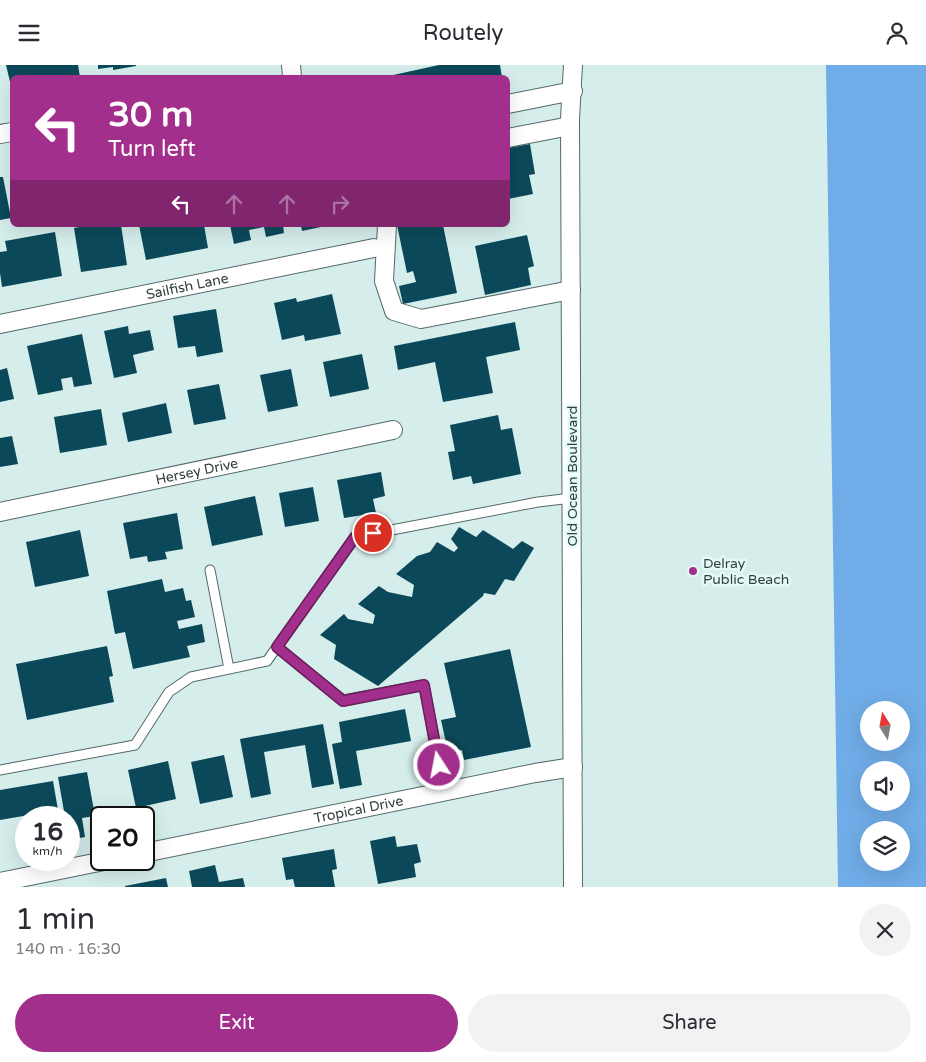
<!DOCTYPE html>
<html lang="en">
<head>
<meta charset="utf-8">
<style>
  body { margin:0; font-family:"Varela Round",sans-serif; background:#f2f2f3; color:#2b2b33; height:100vh; display:flex; flex-direction:column; font-size:19px; white-space:nowrap }
  * { box-sizing:border-box; margin:0 }
  p { font-size:16px; color:#7c7c81 }
  .icon { flex:none; width:28px; height:28px; fill:none; stroke:currentColor; stroke-width:2; stroke-linecap:round; stroke-linejoin:round }
  .map { position:relative; height:822px; overflow:hidden }
  .drawer { display:flex; flex-direction:column; background:#fff; flex:1 }
  .drawer>* { flex:none }
  .banner { position:absolute; left:10px; top:10px; width:500px; height:152px; border-radius:8px; box-shadow:0 5px 20px #0002; background:#a22f8b; color:#fff; overflow:hidden }
  .needle { width:32px; rotate:349deg }
  .fabs { position:absolute; left:860px; top:636px; display:grid; gap:10px }
  .fabs a { display:grid; place-items:center; width:50px; height:50px; border-radius:50%; background:#fff; box-shadow:0 5px 20px #0002; font-size:25px }
  .speed { position:absolute; left:15px; top:741px; display:flex; gap:10px; font-size:25px; font-weight:700; text-align:center }
  .speed>* { display:grid; place-content:center; width:65px; height:65px; border-radius:50%; background:#fff; box-shadow:0 5px 20px #0002; line-height:1 }
  .speed small { font-size:12px; font-weight:400 }
  .speed .limit { border:2px solid #111; border-radius:8px; background:#fff; color:#111 }
  .pin { position:absolute; display:grid; place-items:center; width:42px; height:42px; color:#fff; margin:-21px; border:2px solid #fff; border-radius:50%; box-shadow:0 1px 5px #0007 }
  .me { position:absolute; width:55px; margin:-28px; rotate:349deg; stroke-linejoin:round; filter:drop-shadow(0 0 4px #0008) }
  .turn { display:flex; align-items:center; gap:18px; height:105px; padding:0 15px; font-size:22px }
  .turn .icon { width:65px; height:65px; stroke-width:2.5 }
  .turn b { display:block; font-size:35px; line-height:42px }
  .lanes { display:flex; align-items:center; height:48px; padding:0 15px; background:#0003; justify-content:center; gap:25px; direction:ltr }
  .lanes .off { opacity:.35 }
  .round { display:grid; place-items:center; flex:none; width:52px; height:52px; border-radius:26px; background:#f2f2f3 }
  .summary { display:flex; align-items:center; justify-content:space-between; height:85px; padding:0 15px }
  h1 { font-size:30px; font-weight:600; line-height:38px }
  .button { display:flex; gap:10px; margin-top:auto; padding:10px 15px }
  .button a { flex:1; height:58px; border-radius:30px; background:#a22f8b; color:#fff; font-size:20px; font-weight:600; line-height:58px; text-align:center }
  .button a+a { background:#f2f2f3; color:#2b2b33 }
  header { display:flex; justify-content:space-between; align-items:center; height:65px; padding:0 15px; background:#fff; font-size:22px; font-weight:600 }
  .map>svg:first-child { display:block }
  .water { fill:#70ace7; fill-rule:evenodd }
  .building { fill:#0b495a }
  .lines { fill:none; stroke-linecap:round; stroke-linejoin:round }
  .service-casing { stroke:#546a69; stroke-width:11 }
  .minor-casing { stroke:#546a69; stroke-width:20 }
  .service { stroke:#fff; stroke-width:9 }
  .minor { stroke:#fff; stroke-width:18 }
  .route-casing { stroke:#691f5a; stroke-width:12 }
  .route { stroke:#a22f8b; stroke-width:9 }
  .poi-dot { fill:#a22f8b; stroke:#e2fbf9; stroke-width:2 }
  .labels { text-anchor:middle; dominant-baseline:central; stroke-width:5; stroke-linejoin:round; paint-order:stroke }
  .street-label { font-size:14px; fill:#343e3d; stroke:#e2fbf9 }
  .poi-label { font-size:14px; fill:#343e3d; stroke:#e2fbf9; text-anchor:start }
</style>
</head>
<body>
<header><svg class="icon" aria-label="menu" viewBox="0 0 24 24"><path d="M4 6h16M4 12h16M4 18h16"/></svg>Routely<svg class="icon" aria-label="person" viewBox="0 0 24 24"><circle cx="12" cy="8" r="4"/><path d="M4 21q1-7 8-7t8 7"/></svg></header>
<div class="map">
<svg width="926" height="822" viewBox="0 0 926 822">
  <rect width="100%" height="100%" fill="#d5eeec"/>
  <path class="water" d="M826,0h100v822h-88zM869,645h32v33h-32zM869,705h32v33h-32zM869,765h32v33h-32z"/>
  <path class="building" d="M6,0h72l2,12h-68v13z
    M98,0h38v1l-23,4v-3l-15,2z
    M439,0h61l2,12h-118z
    M530,79l5,30 -6,1 4,19 -25,5v-51z
    M0,112h3l8,41 -11,2z
    M90,160h31l6,40 -46,7 -7,-44z
    M139,160h65l4,23 -62,12z
    M230,160h53l1,8 -18,4 -2,-10 -15,3 2,10 -17,4z
    M301,160h19l1,2 -19,4z
    M397,160h46l14,68 -54,11 -4,-18 17,-4 -3,-11 -6,2z
    M55,167l7,44 -60,11 -2,-14v-21l7,-1 -2,-10z
    M527,170l7,31 -6,2 3,17 -46,10 -10,-49z
    M332,229l9,40 -36,7 -1,-6 -22,5 -8,-37 22,-5 1,4z
    M216,244l7,43 -26,5 -2,-11 -17,2 -5,-32z
    M515,257l5,28 -34,7 7,36 -50,9 -8,-40 -37,8 -4,-24z
    M128,261l1,8 21,-4 4,20 -21,5 4,18 -23,5 -10,-47z
    M82,269l10,50 -18,3 -2,-10 -11,2 2,11 -25,5 -11,-49z
    M362,289l7,35 -39,8 -7,-35z
    M7,303l7,31 -14,3v-32z
    M291,304l7,37 -30,6 -8,-37z
    M219,319l7,35 -32,6 -7,-35z
    M166,338l6,30 -44,9 -6,-29z
    M101,344l6,36 -47,8 -6,-36z
    M498,350l3,15 11,-2 9,46 -48,10 -2,-8 -18,4 -5,-28 7,-1 -5,-26z
    M12,371l6,28 -18,3v-29z
    M381,407l4,24 -12,3 3,14 -32,5 -7,-38z
    M313,422l6,34 -34,6 -6,-34z
    M255,431l8,39 -51,11 -8,-39z
    M177,448l6,36 -18,3 2,7 -19,3 -1,-6 -17,3 -7,-36z
    M459,462l17,10 7,-7 30,19 9,-8 12,7 -20,33 -9,-2 -10,16 -11,-2 -1,3 -105,90 -44,-27 2,-14 -16,-10 24,-21 4,5 25,5 2,-9 -17,-11 21,-18 9,6 24,5 2,-12 -18,-11 21,-18 13,-4 7,-10 17,10 4,-4 -7,-9z
    M80,465l9,46 -54,11 -9,-45z
    M162,514l3,13 18,-4 3,13 5,-1 4,17 -18,4 2,8 23,-5 3,18 -18,4 3,11 -57,12 -8,-37 -10,2 -8,-43z
    M107,581l6,30 -4,1 5,25 -87,18 -11,-56z
    M510,584l21,98 -67,13 -2,-10 -14,2 -7,-32 15,-3 -12,-54z
    M405,644l6,32 -55,10 6,34 -22,4 -8,-45 10,-2 -3,-20z
    M323,659l11,60 -22,4 -7,-43 -41,7 7,42 -20,4 -11,-59z
    M224,690l9,42 -33,7 -9,-42z
    M168,696l8,38 -40,9 -8,-38z
    M87,707l8,44 -13,2 3,19 -16,3v-23h-4l-7,-40z
    M53,716l5,29 -58,10v-30z
    M395,771l2,11 20,-3 4,18 -7,2 2,13 -38,7 -8,-43z
    M334,784l3,20 -5,1 3,17h-40l-2,-8 -7,1 -4,-22z
    M215,800l4,17 24,-4 2,9h-53l-3,-16z
    M166,813l2,9h-43v-1z"/>
  <g class="lines">
    <g class="service-casing">
      <path id="service" d="M210,505l19,99
        M277,582l66,53 81,-15 20,107
        M0,705l135,-25 34,-53 22,-15 76,-16 88,-124 183,-35 34,-4"/>
    </g>
    <g class="minor-casing">
      <g id="minor">
        <path d="M291,0l1,12"/>
        <path d="M508,39l65,-13"/>
        <path d="M0,69l12,-2"/>
        <path d="M508,73l62,-12"/>
        <path d="M387,160l-3,56 10,30 27,8 150,-29"/>
        <path id="s1" d="M0,259l374,-76"/>
        <path id="s2" d="M0,447l393,-82"/>
        <path id="s3" d="M144,788l391,-80 38,-6"/>
        <path d="M0,817l109,-22"/>
        <path d="M573,822l-3,-768 3,-54"/>
      </g>
    </g>
    <use href="#service" class="service"/>
    <use href="#minor" class="minor"/>
  </g>
  <g class="lines">
    <g class="route-casing">
      <path id="route" d="M373,468l-18,4 -78,110 66,54 81,-16 15,80"/>
    </g>
    <use href="#route" class="route"/>
  </g>
  <circle class="poi-dot" cx="693" cy="506" r="5"/>
  <g class="labels">
    <g class="street-label">
      <text stroke="none"><textPath href="#s1" startOffset="191">Sailfish Lane</textPath></text>
      <text stroke="none"><textPath href="#s2" startOffset="201">Hersey Drive</textPath></text>
      <text transform="translate(572 411) rotate(-90)">Old Ocean Boulevard</text>
      <text stroke="none"><textPath href="#s3" startOffset="219">Tropical Drive</textPath></text>
    </g>
    <g class="poi-label">
      <text x="703" y="498">Delray<tspan x="703" dy="16">Public Beach</tspan></text>
    </g>
  </g>
</svg>
<div class="fabs">
<a><svg class="needle" viewBox="-14 -14 28 28"><path d="M0-13l5 13h-10z" fill="#e53935"/><path d="M0 13l5-13h-10z" fill="#7c7c81"/></svg></a>
<a><svg class="icon" aria-label="sound" viewBox="0 0 24 24"><path d="M4 9h4l5-4v14l-5-4H4zM17 9q2 3 0 6"/></svg></a>
<a><svg class="icon" aria-label="layers" viewBox="0 0 24 24"><path d="M12 4l9 5-9 5-9-5zM3 14l9 5 9-5"/></svg></a>
</div>
<div class="speed"><div>16<small>km/h</small></div><div class="limit">20</div></div>
<div class="pin" style="left:373px;top:468px;background:#d93025"><svg class="icon" aria-label="arrive" viewBox="0 0 24 24"><path d="M6 21V4h12l-3 4 3 4H6"/></svg></div>
<svg class="me" style="left:439px;top:700px" viewBox="-20 -20 40 40"><circle r="17" fill="#a22f8b" stroke="#fff" stroke-width="3"/><path d="M0-11L8 9 0 5-8 9z" fill="#fff"/></svg>
<div class="banner">
<div class="turn"><svg class="icon" aria-label="left" viewBox="0 0 24 24"><path d="M17 20v-9H6M10 6l-5 5 5 5"/></svg><div><b>30 m</b>Turn left</div></div>
<div class="lanes"><svg class="icon" aria-label="left" viewBox="0 0 24 24"><path d="M17 20v-9H6M10 6l-5 5 5 5"/></svg><svg class="icon off" aria-label="ahead" viewBox="0 0 24 24"><path d="M12 20V5M6 11l6-6 6 6"/></svg><svg class="icon off" aria-label="ahead" viewBox="0 0 24 24"><path d="M12 20V5M6 11l6-6 6 6"/></svg><svg class="icon off" aria-label="right" viewBox="0 0 24 24"><path d="M7 20v-9h11M14 6l5 5-5 5"/></svg></div>
</div>
</div>
<section class="drawer">
<div class="summary"><div><h1>1 min</h1><p>140 m · 16:30</p></div><a class="round"><svg class="icon" aria-label="close" viewBox="0 0 24 24"><path d="M6 6l12 12M18 6L6 18"/></svg></a></div>
<div class="button"><a>Exit</a><a>Share</a></div>
</section>
</body>
</html>
